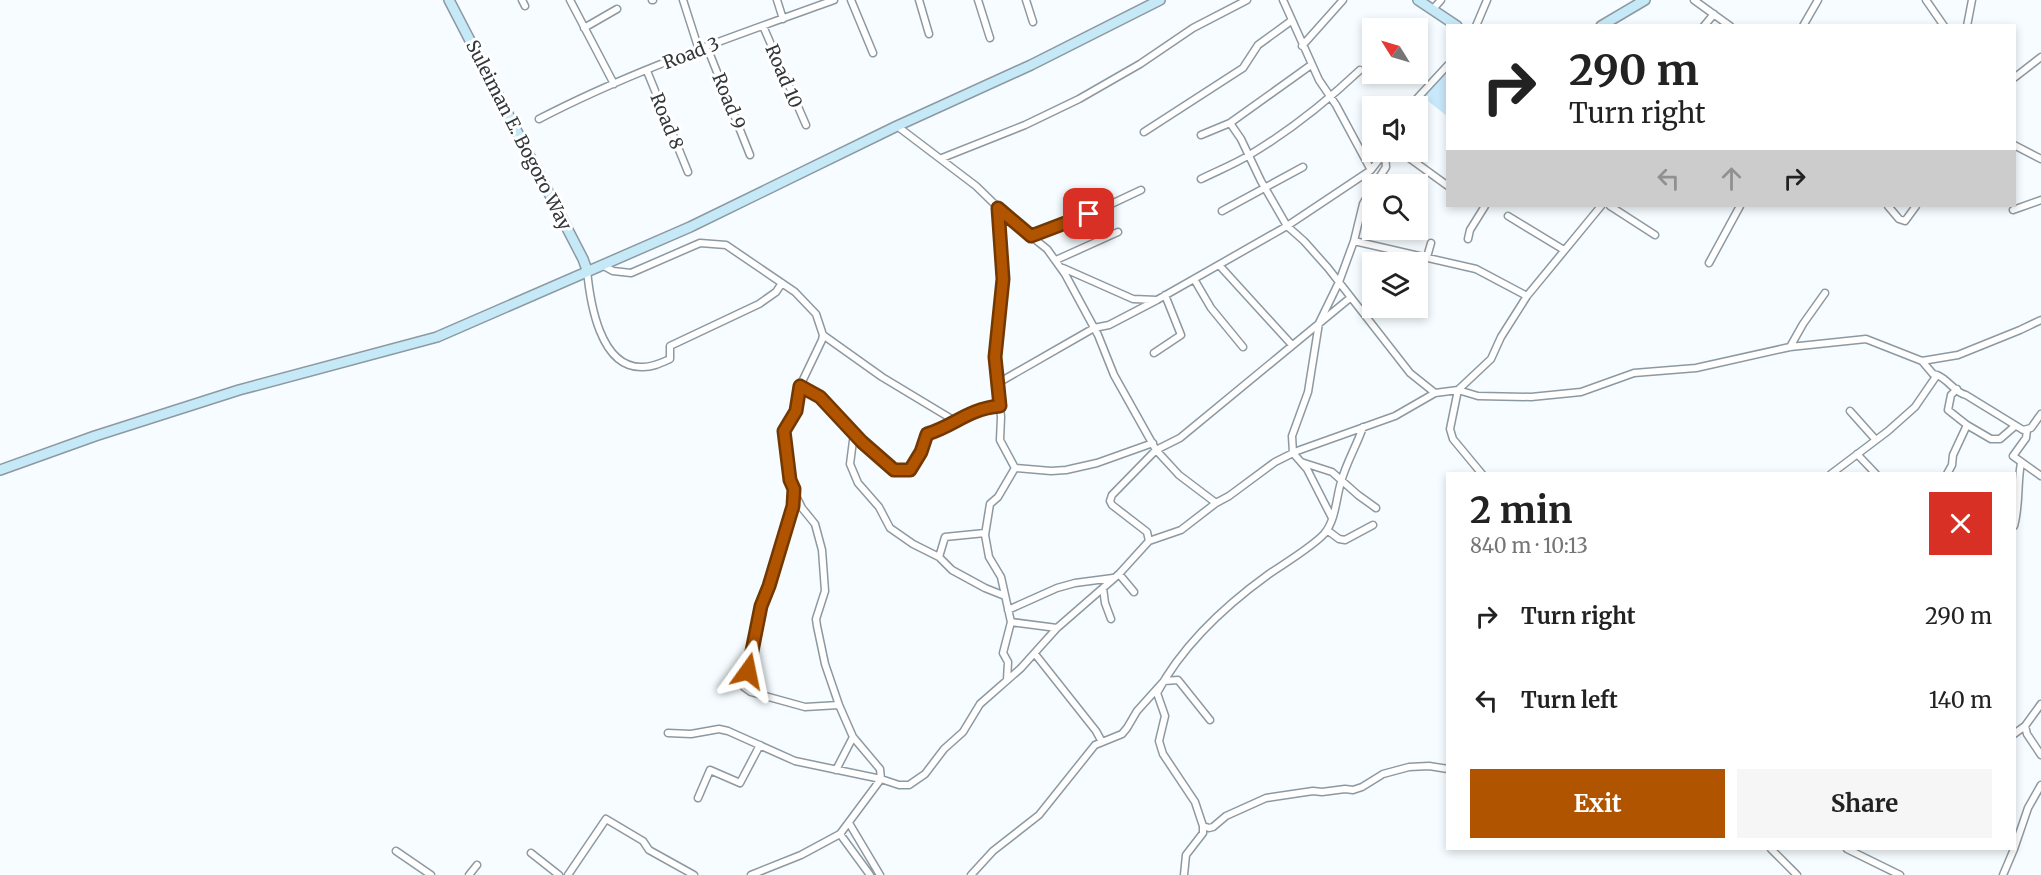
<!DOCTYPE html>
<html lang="en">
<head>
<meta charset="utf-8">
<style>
  body { margin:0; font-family:Merriweather,serif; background:#f6f6f6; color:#222; height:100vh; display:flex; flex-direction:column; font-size:22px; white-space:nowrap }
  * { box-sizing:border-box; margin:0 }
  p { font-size:20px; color:#767676 }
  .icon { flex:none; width:33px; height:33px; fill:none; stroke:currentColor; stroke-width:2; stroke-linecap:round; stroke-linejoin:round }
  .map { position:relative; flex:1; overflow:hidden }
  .drawer { position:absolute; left:1446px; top:472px; width:570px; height:378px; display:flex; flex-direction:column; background:#fff; border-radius:0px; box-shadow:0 3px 9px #0003 }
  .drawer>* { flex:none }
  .guide { position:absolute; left:1446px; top:24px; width:570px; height:183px; border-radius:0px; box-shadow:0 3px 9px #0003; background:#fff; color:#222; overflow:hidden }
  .needle { width:39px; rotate:307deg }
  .controls { position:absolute; left:1362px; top:18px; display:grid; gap:12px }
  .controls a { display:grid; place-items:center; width:66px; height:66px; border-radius:0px; background:#fff; box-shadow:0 3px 9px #0003; font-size:30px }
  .pin { position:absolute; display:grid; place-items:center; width:51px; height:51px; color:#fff; margin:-26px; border-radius:12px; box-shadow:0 3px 9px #0006 }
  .me { position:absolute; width:66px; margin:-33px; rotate:12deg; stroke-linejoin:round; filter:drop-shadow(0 0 4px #0008) }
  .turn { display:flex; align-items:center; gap:21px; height:126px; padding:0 24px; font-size:27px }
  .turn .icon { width:78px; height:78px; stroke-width:2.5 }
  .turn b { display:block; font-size:42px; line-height:51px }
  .lanes { display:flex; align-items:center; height:57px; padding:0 24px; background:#0003; justify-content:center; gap:30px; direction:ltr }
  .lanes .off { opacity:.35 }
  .round { display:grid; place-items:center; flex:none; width:63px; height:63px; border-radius:0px; background:#f6f6f6 }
  .headline { display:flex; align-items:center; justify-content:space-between; height:102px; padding:0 24px }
  h1 { font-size:36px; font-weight:700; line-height:45px }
  .cta { display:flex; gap:12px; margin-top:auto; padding:12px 24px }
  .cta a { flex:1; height:69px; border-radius:0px; background:#b15400; color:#fff; font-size:24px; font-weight:700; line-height:69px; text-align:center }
  .cta a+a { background:#f6f6f6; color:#222 }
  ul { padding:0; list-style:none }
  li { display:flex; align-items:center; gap:18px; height:84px; padding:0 24px }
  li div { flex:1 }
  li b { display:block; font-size:22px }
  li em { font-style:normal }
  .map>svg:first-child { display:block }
  .green { fill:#c8e9fa }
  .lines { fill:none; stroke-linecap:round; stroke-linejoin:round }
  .street-casing { stroke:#8d99a0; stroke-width:9 }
  .secondary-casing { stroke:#8d99a0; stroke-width:12 }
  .street { stroke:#fff; stroke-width:6 }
  .secondary { stroke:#c6e9f8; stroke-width:9 }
  .route-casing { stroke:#733700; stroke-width:15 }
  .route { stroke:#b15400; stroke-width:10 }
  .labels { text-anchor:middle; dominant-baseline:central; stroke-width:6; stroke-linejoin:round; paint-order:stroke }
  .street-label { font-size:18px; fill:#32383a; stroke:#fff }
</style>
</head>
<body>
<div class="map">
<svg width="2041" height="875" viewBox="0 0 2041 875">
  <rect width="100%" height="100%" fill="#f6fcff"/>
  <path class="green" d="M1447,70v46l-24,-19z"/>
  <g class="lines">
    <g class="street-casing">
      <path id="street" d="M522,0l3,6
        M570,0l44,84
        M652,0h1
        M683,0l16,50
        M777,0l6,19
        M851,0l22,53
        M919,0l10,34
        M978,0l12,38
        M1026,0l7,22
        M1283,0l36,80 17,25 35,65
        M1694,0l36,26
        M1926,0l18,26
        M1433,9l8,-9
        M763,26l43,99
        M1476,26l11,-26
        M1704,26l10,-12
        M1803,26l15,-26
        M1967,26l5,-26
        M584,28l33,-19
        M1302,46l41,-46
        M707,47l43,108
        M647,71l41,101
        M2014,78l27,-21
        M1410,106l38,-41
        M539,119c94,-49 196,-83 295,-119
        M1230,123l11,16 20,42 26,45 17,15 24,27 82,105 25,20
        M897,126l79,60 37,36 34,27 18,25 33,61 16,40 42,75 23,25 37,28 13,-7 46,-34 22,-11 98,-35 40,-23 23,-3 20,6 53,1 50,-5 53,-19 62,-5 94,-21 76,-8 56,22 36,-6 62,-25 21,-10
        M1144,132l99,-64 15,-23 33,-24
        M1201,135l29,-12 81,-58
        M2014,145l27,14
        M1401,152l47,34
        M942,158l83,-33 54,-26 61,-35 53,-36 54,-28
        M1201,179c16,-8 34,-15 50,-25 40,-24 75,-52 109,-84
        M1375,184l11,-17 -1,-13
        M1610,206l45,29
        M1888,206l11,13 6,2 11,-15
        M998,208l5,71 -8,78 6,60 -1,23 15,28 -17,29 -8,7 -5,31 4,22 12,20 10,45 -8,31 5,9 -1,18
        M2013,210l28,-10
        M1222,211l81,-44
        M1508,216l56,34
        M1031,236l59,-22 51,-24
        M1468,239l2,-9 15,-24
        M1354,241l122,28 51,27
        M1427,257l4,-14
        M1056,260l62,-28
        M1709,263l31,-57
        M602,265l11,6 18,2 69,-30 26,2 69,47 21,22 7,21 -1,5 -22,46 -4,25 -12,20 5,41 5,20 8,16 13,16 7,26 3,41 -9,28 1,7 8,38 14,41 14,32 27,32 1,10 -41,55 -39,21 -50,20
        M1219,265l73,80
        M1063,268l70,31 24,1
        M587,270c3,32 13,99 56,97 10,0 18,-4 27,-8v-13l89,-42 17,-12 6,-9
        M1194,279l17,29 32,39
        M823,335l59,42 73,44
        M1790,347l13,-23 22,-31
        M1154,353l27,-18 -16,-40
        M1937,375c11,4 18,18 29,20l57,35 8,-2 10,-14
        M998,383l96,-55 15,-3 48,-25 130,-74 84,-56 14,-18
        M800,386l20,11 42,45 32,28h16l10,-18 7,-18 23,-9 22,-14 28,-5
        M1850,411l25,28
        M1967,425l24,14h9l15,-13
        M2027,430l-1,8 -13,18 28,20
        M854,433l-4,31 8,19 21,24 11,21 23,16 26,13 13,13 33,18 20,8
        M1857,454l19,20
        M1301,462l31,10 26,23 18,13
        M1015,468l36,3 15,-1 31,-7 56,-20
        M1482,474l-29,-35 -3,-10 8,-39 33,-31 10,-22 26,-41 74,-90
        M1831,474l57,-43 27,-24 22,-32 -4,-1 -11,-13
        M1947,474l5,-9 1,-10 14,-30 -19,-15 3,-15 6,-6
        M794,493l-1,13 -24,80 -8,20 -17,81 7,5 54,15 34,-2
        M1332,518l-25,-49 -14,-16 -1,-17 16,-44 11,-69 20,-41 15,-41 9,-37 9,-16
        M2014,526c6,-21 3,-42 7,-63
        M1327,530l12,9 6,1 28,-15
        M1149,541l-2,-9 -35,-27 -2,-4 2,-6 44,-45 24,-12 170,-140
        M939,557l6,-20 40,-4
        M1119,574l15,18
        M1103,588l2,15 6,16
        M1008,610l49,-22 18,-5 38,-5
        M1011,622l46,6
        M1035,654l61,77 6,11
        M2025,726l2,8 14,21
        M668,733l23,1 28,-5 9,2 67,30 86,18 18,6h10l16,-11 19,-25 19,-17 17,-28 41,-36 36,-40 62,-54 30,-33 32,-11 35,-27
        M2014,734l11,-8 16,-22
        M836,770l17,-33
        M698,798l12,-28 30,13 20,-38
        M849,823l31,52
        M1203,826l6,2 4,-1 13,-11 40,-18 47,-7 9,1 23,-3 8,1 9,-3 21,-13 26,-7 20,-1 19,3
        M840,834l30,41
        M1771,849l26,26
        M1847,849l53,26
        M2014,849l14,-41 13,-23
        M396,851l35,24
        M531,853l28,22
        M469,875l8,-10
        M568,875l38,-56 37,22 6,9 45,25
        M971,875l22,-24 46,-36 56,-70 27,-11 5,-6 10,-17 27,-30 14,-1 32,40
        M1184,875l2,-20 17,-22v-7l-8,-24 -32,-48 -4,-13 6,-25 -8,-23c25,-47 69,-88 112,-119 16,-11 43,-27 55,-40 12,-14 12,-36 17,-52 5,-19 16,-37 22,-55
        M2003,875l11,-26"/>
    </g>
    <g class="secondary-casing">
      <path id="secondary" d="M449,0l134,259 4,11
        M1418,0l39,26
        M1601,26l44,-26
        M0,470l95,-34 144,-46 198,-53 253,-110 207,-101 134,-61 129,-65"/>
    </g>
    <use href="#street" class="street"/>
    <use href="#secondary" class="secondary"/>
  </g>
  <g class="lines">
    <g class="route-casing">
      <path id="route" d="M748,671l13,-65 8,-20 24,-80 1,-17 -4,-9 -6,-49 12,-20 4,-25 20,11 42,45 32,28h16l11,-18 6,-18c29,-9 40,-25 73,-28l-5,-49 8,-78 -5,-71 33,28 58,-22"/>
    </g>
    <use href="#route" class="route"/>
  </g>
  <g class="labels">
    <g class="street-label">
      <text transform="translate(691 53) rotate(-21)">Road 3</text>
      <text transform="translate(784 76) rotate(67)">Road 10</text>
      <text transform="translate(729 101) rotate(68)">Road 9</text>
      <text transform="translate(667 121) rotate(68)">Road 8</text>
      <text transform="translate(519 135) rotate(63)">Suleiman E. Bogoro Way</text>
    </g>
  </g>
</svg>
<div class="controls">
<a><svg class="needle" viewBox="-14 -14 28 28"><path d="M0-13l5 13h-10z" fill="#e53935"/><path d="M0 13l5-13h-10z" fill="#767676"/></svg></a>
<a><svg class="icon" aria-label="sound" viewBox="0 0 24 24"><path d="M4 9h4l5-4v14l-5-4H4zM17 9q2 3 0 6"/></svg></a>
<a><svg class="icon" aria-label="search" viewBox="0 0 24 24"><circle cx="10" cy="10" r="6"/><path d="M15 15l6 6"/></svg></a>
<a><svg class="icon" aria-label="layers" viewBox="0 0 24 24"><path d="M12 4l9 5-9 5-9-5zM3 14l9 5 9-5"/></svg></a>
</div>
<div class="pin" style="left:1089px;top:214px;background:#d93025"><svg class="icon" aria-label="arrive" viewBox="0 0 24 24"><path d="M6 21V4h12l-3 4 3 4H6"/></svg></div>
<svg class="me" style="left:748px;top:671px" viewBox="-20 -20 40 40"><path d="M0-17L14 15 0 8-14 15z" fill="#b15400" stroke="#fff" stroke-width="4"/></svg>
<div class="guide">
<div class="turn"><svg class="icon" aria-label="right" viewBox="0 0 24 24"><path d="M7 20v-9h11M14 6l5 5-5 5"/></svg><div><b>290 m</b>Turn right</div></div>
<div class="lanes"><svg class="icon off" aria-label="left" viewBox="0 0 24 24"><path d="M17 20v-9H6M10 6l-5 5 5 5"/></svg><svg class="icon off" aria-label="ahead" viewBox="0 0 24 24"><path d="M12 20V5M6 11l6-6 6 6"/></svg><svg class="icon" aria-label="right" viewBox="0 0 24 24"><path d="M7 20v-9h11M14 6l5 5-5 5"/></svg></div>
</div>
<section class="drawer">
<div class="headline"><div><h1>2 min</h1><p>840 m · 10:13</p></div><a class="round" style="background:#d93025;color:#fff"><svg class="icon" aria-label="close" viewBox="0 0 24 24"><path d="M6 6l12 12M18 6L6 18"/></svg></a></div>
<ul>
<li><svg class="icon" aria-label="right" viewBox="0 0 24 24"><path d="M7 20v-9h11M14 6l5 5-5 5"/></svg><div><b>Turn right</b></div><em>290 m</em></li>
<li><svg class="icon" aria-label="left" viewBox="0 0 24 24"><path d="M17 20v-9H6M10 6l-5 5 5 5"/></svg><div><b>Turn left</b></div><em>140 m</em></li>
</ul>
<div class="cta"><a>Exit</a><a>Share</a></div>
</section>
</div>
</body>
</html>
